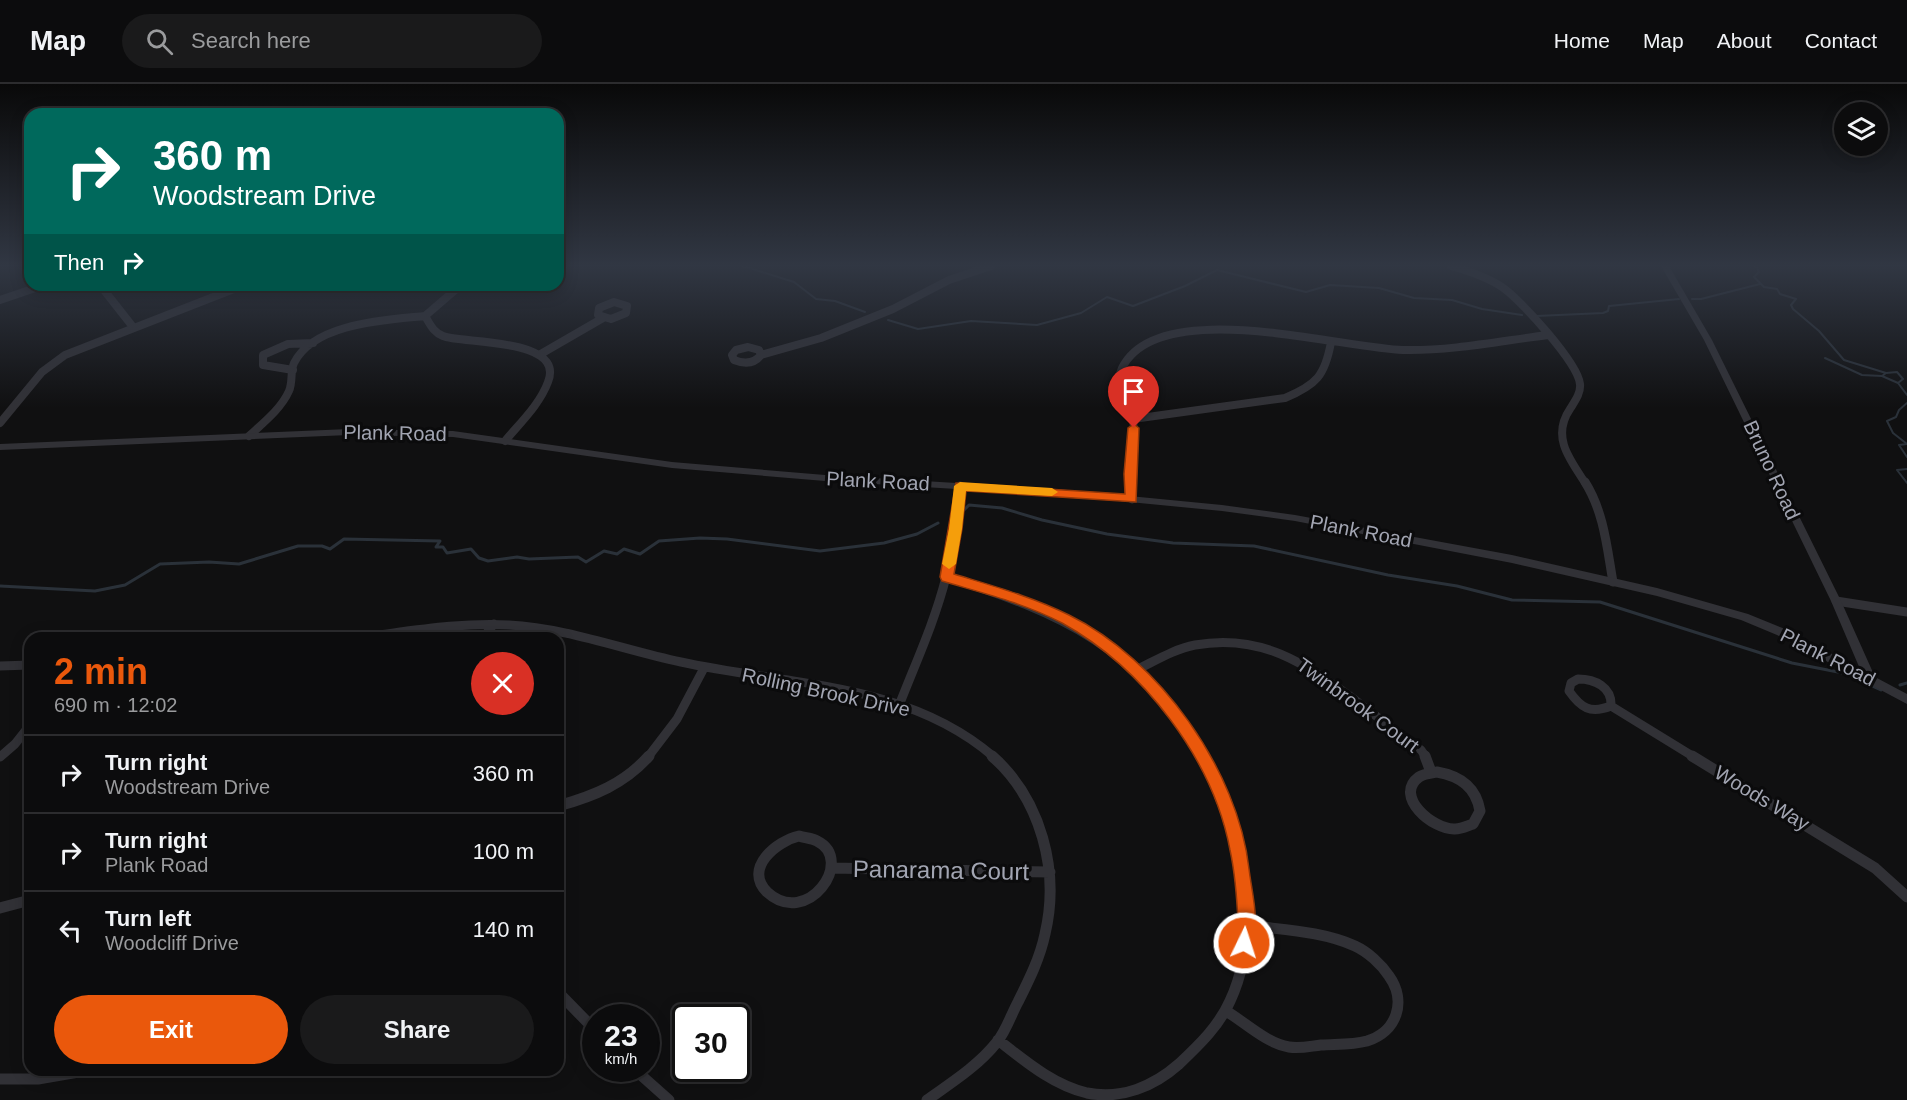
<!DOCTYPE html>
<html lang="en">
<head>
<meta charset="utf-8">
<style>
  body { margin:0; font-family:Helvetica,sans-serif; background:#1a1a1b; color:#f1f3f6; height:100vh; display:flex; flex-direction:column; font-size:22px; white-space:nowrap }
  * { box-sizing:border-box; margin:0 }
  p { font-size:20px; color:#9a9b9d }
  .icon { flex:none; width:33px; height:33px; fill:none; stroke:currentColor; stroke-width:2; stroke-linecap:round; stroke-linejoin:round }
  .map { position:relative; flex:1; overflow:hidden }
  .drawer { position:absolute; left:24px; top:548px; width:540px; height:444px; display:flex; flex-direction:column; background:#0c0c0d; border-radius:18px; box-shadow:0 3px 15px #0003,0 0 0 2px #2c2c2e }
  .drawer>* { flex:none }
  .guide { position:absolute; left:24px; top:24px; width:540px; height:183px; border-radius:18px; box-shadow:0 3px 15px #0003,0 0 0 2px #2c2c2e; background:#00695c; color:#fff; overflow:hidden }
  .fabs { position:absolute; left:1834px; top:18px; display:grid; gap:12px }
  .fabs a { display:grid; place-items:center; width:54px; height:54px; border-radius:50%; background:#0c0c0d; box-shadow:0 3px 15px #0003,0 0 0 2px #2c2c2e; font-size:30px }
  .speed { position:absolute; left:582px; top:920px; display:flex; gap:12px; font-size:30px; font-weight:700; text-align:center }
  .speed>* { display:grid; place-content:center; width:78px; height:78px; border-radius:50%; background:#0c0c0d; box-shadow:0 3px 15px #0003,0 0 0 2px #2c2c2e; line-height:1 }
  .speed small { font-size:15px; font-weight:400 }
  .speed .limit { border:3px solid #111; border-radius:9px; background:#fff; color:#111 }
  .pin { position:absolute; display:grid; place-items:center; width:51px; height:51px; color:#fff; margin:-62px -26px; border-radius:50% 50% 50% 0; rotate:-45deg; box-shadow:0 0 6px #0007 }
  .pin .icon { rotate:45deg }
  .me { position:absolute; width:66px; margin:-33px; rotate:4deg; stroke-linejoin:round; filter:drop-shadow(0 0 4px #0008) }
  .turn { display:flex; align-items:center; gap:21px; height:126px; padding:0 30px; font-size:27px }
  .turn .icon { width:78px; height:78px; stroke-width:2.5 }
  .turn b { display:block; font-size:42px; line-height:51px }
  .then { display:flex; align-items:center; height:57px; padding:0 30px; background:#0003; gap:12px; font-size:22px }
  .round { display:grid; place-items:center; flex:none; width:63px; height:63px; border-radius:32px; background:#1a1a1b }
  .head { display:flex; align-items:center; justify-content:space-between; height:102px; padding:0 30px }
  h1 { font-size:36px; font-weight:700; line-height:45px; color:#ea580c }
  .primary-button { display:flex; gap:12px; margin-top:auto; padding:12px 30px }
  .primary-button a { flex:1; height:69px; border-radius:36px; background:#ea580c; color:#fff; font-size:24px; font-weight:700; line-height:69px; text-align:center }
  .primary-button a+a { background:#1a1a1b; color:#f1f3f6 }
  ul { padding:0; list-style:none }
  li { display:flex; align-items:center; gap:18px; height:78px; padding:0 30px; border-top:2px solid #2c2c2e }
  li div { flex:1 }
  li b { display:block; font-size:22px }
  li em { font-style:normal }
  header { display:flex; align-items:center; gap:36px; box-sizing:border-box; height:84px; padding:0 30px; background:#0c0c0d; border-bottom:2px solid #2c2c2e }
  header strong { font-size:28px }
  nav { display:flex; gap:33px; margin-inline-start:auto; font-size:21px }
  .search { width:420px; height:54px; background:#1a1a1b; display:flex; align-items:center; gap:15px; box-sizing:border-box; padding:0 21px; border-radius:33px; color:#9a9b9d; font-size:22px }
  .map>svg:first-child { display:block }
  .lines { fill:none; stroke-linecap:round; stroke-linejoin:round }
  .stream-far1 { stroke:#2a3139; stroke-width:2 }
  .stream { stroke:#2a3139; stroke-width:3 }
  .minor-far2 { stroke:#313136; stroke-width:8 }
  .minor-far1 { stroke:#313136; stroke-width:9 }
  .minor { stroke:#313136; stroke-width:11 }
  .tertiary { fill:#313136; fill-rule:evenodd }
  .route { fill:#ea580c; stroke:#983908; stroke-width:1.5 }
  .slow { fill:#f59e0b }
  .labels { text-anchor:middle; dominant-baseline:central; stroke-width:6; stroke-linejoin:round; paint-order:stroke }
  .street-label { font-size:20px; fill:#a2a5b2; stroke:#0b0b0c }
  .near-street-label { font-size:24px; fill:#a2a5b2; stroke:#0b0b0c }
</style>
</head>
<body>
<header>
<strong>Map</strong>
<div class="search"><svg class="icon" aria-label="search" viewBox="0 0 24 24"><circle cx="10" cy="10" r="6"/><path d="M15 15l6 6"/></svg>Search here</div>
<nav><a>Home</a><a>Map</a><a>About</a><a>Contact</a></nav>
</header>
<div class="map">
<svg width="1907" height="1016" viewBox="0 0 1907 1016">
  <rect width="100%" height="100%" fill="#101011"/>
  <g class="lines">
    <path class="stream-far1" d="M743,182l51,16 22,17 19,2 30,11
      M1752,182h4l3,6 -5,5 10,10 13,2 3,5 16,5 -5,6 2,4 26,22 25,29 42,13 -4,3 16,7 9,12
      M1692,215h9l59,-15
      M1536,232l67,-3 5,-2 1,-5 70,-7
      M888,236l30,9 53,-8 66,4 44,-12 26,-16 26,9 52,-20 32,-16 89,22 24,-7 49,3 35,10 38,2 30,9 40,6
      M1825,274l37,17 20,1
      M1886,289l11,-1 6,7 -5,4
      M1907,319l-8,7 -3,7 -9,4 6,12 14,11 -8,1 8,12
      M1907,385l-10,1 10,13"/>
    <path class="stream" d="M964,426l5,-5 33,3 40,12 65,14 66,9 81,3 134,29 69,11 55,14 88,2 192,61 51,10 38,17
      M0,502l95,5 30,-6 35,-21 49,-2 30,2 59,-18h24l8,3 14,-10 96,2 -4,6h7l4,6 24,-4 8,9 9,3 29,-4 12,2 49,-2 8,5 18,-11 13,3 7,-5 16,5 19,-13 41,-3 27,1 93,12 64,-8 33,-9 21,-11
      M1900,601l7,-2"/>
    <path class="minor-far2" d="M1451,182c18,5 36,11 51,21 18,12 76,76 78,97 1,9 -5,17 -10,25 -19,28 0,51 16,75
      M100,201l33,42
      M0,216l44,-15
      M614,218l13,4 -1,7 -15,6 -13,-4 1,-7z
      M425,232c5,8 8,16 18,20 18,8 123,1 105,46 -8,22 -28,41 -43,59
      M425,232l36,-31
      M748,263l11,3 2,5c-7,9 -17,9 -27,5l-2,-5 4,-5z
      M539,271l64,-37
      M761,271l60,-17 72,-29 56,-29 42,-14
      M293,286l-30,-5v-10l25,-11 25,-1
      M1133,335l152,-21c31,-13 40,-22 46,-56
      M0,339l42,-51 23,-17 179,-70
      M249,352c14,-13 32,-27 40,-45 4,-9 1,-19 5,-28 20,-40 92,-43 131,-47
      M1131,400c-1,-21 5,-44 2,-64 -4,-17 -20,-34 -11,-52 36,-73 217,-20 281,-18 49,1 97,-9 145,-15"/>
    <path class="minor-far1" d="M1131,398l1,17
      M1585,398c19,30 22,66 28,100
      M946,493c115,35 194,72 258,180
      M1836,517l71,11
      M355,554c51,-6 102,-16 154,-13 58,3 115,25 172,37 108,24 225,19 313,95
      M483,554l11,-14
      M0,582l30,-1
      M1136,586c19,-9 38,-21 59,-25 66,-12 109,18 160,55 22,17 44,33 66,50l5,7
      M1578,595c17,0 34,8 33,27 -21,8 -30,2 -42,-15l2,-8z
      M900,619c16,-41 35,-82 46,-126 8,-30 11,-60 14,-91
      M1611,622l83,51
      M0,673l15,-13 15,-19
      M648,673l29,-38 27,-51"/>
    <path class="minor" d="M1425,672l6,16
      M1692,672l183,112 32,29
      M1437,688c23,4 39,15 43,39l-7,13c-6,2 -12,5 -18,5 -22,1 -62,-33 -36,-52 4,-3 12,-4 18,-5z
      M558,722c36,-10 66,-22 91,-50
      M799,752c6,2 13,2 18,5 39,19 -10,88 -50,51 -24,-24 10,-51 32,-56z
      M832,784l218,4
      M0,824l30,-8
      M558,908l38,39
      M1226,927c20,12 40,32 63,36 11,2 22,-1 32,-2 16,-1 31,0 46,-4 30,-9 40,-40 22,-65 -8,-12 -21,-24 -34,-30 -33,-15 -73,-16 -108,-21
      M998,956c27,21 55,45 89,53 35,7 67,-7 92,-29 20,-19 40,-38 51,-63 34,-73 13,-179 -27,-245
      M633,984l36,32
      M0,995h38l52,-9
      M927,1016c24,-17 51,-34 70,-58 9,-11 14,-27 21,-40 11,-22 22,-44 27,-68 15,-63 -4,-135 -53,-178"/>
    <path class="tertiary" d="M1661,182h8l43,74 129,261 34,76 32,17v10l-130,-69 -36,-15 -84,-24 -145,-33 -217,-42 -73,-10 -165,-16 -232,-14 -153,-13 -219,-31 -104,-2 -349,15v-6l349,-15 104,2 219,31 153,13 232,14 165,16 73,10 217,40 145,33 91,26 37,15 75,40 -29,-68 -127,-261z"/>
  </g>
  <linearGradient id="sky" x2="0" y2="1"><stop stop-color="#090909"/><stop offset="0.56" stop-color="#313743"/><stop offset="1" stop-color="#313743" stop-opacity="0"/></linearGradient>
  <rect width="1907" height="324" fill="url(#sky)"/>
  <path class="route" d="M1134,340l5,4 -3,74 -170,-11 -4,38 -8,45c39,12 79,23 115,41 90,44 169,155 180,254 3,25 12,56 2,80l-7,3 -6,-3c-4,-9 0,-17 0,-26 -1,-24 -3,-50 -8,-73 -17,-91 -87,-182 -168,-227 -38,-20 -80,-30 -120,-42l-2,-4 16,-94 169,11 -1,-20 4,-46z"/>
  <path class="slow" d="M960,398l92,6 6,4 -6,4 -86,-5 -4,38 -6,35 -7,5 -7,-5 7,-35 5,-43z"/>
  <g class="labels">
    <g class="street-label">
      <text transform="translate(395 349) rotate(1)">Plank Road</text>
      <text transform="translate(1772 386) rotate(65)">Bruno Road</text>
      <text transform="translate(878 397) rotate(3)">Plank Road</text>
      <text transform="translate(1361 447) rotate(11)">Plank Road</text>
      <text transform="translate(1828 573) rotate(27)">Plank Road</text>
      <text transform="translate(826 608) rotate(12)">Rolling Brook Drive</text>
      <text transform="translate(1358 621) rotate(36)">Twinbrook Court</text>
      <text transform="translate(1762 714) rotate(31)">Woods Way</text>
    </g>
    <g class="near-street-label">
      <text transform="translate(941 786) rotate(1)">Panarama Court</text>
    </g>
  </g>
</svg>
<div class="fabs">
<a><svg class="icon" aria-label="layers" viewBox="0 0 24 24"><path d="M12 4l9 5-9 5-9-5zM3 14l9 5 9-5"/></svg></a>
</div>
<div class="speed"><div>23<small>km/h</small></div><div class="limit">30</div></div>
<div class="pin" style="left:1134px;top:344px;background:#d93025"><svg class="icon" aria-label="arrive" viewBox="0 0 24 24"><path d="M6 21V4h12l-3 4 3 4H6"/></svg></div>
<svg class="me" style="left:1244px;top:859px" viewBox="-20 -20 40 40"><circle r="17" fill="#ea580c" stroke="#fff" stroke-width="3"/><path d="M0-11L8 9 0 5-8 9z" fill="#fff"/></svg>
<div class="guide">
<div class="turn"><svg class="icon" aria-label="right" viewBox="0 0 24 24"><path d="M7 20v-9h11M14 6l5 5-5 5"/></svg><div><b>360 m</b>Woodstream Drive</div></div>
<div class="then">Then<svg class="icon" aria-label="right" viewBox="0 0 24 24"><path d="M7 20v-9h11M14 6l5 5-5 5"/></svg></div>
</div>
<section class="drawer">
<div class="head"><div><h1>2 min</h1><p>690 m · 12:02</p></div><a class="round" style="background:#d93025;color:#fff"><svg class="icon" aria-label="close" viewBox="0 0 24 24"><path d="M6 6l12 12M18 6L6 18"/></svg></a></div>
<ul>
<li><svg class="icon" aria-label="right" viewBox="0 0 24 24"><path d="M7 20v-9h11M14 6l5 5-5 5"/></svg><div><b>Turn right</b><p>Woodstream Drive</p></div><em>360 m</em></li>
<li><svg class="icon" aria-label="right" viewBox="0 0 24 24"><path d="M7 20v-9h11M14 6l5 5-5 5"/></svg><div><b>Turn right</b><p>Plank Road</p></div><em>100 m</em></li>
<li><svg class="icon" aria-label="left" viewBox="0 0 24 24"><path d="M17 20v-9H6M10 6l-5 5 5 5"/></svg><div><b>Turn left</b><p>Woodcliff Drive</p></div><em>140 m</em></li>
</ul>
<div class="primary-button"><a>Exit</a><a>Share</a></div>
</section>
</div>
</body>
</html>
